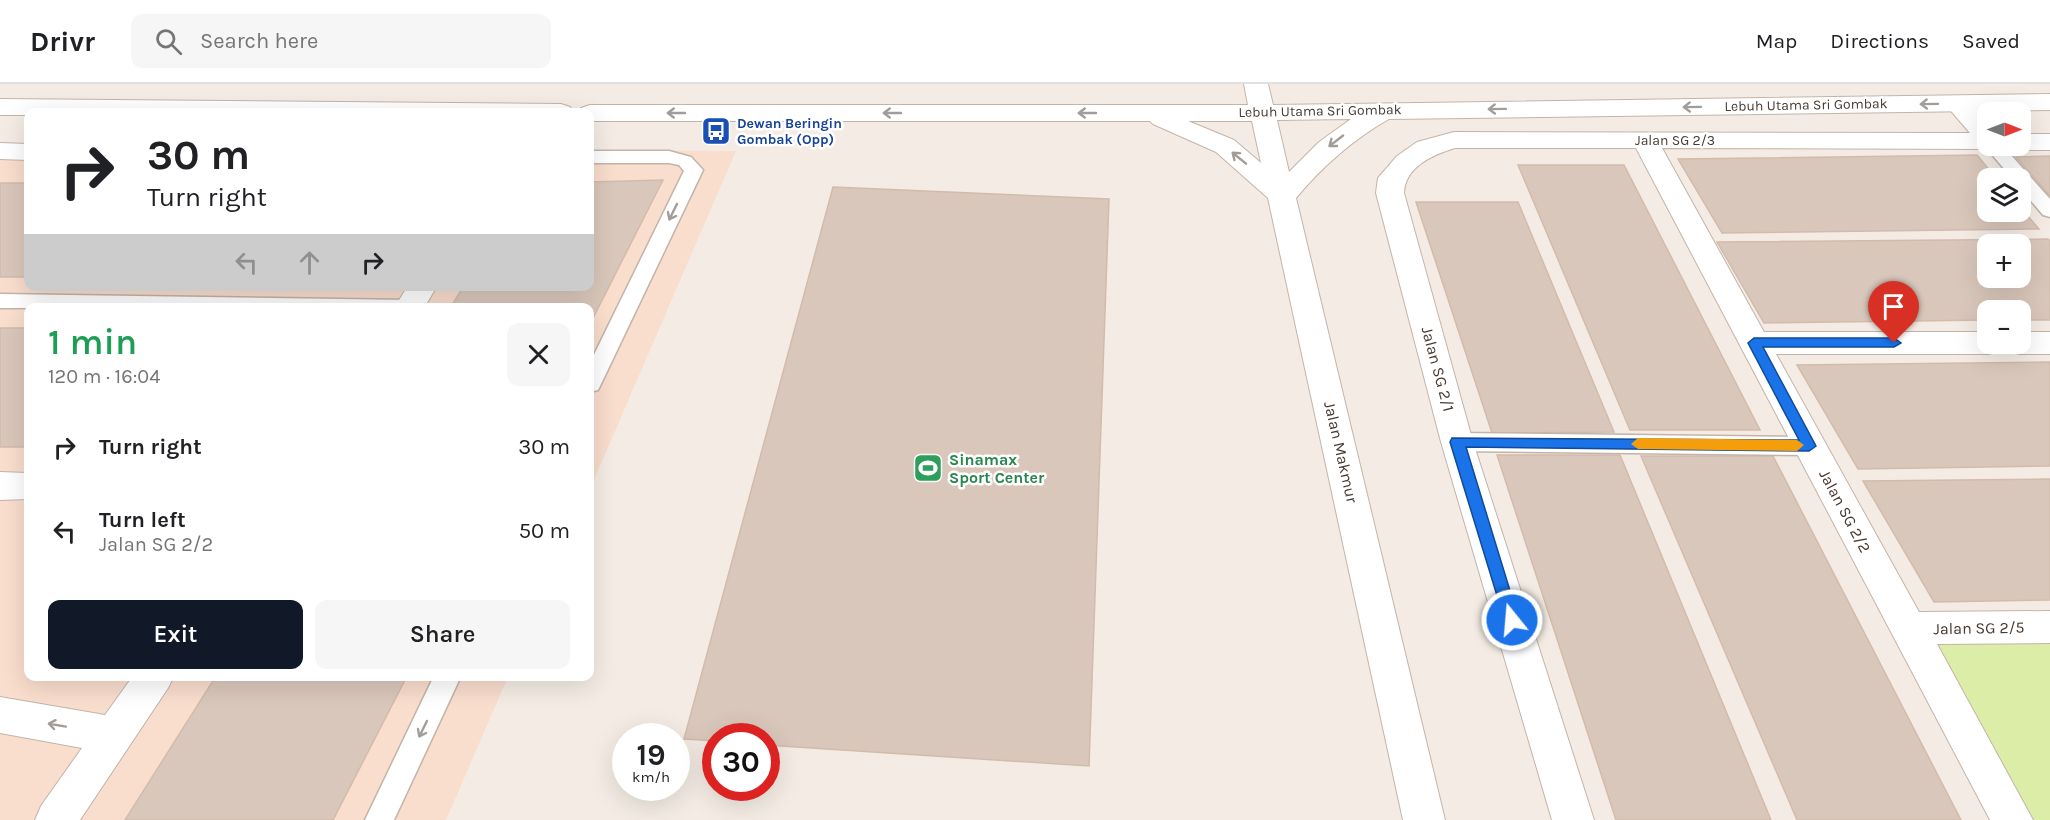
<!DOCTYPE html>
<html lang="en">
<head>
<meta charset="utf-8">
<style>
  body { margin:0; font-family:Karla,sans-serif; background:#f6f6f6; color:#202124; height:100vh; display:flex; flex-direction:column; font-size:22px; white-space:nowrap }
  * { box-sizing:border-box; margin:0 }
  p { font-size:20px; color:#757577 }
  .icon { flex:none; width:33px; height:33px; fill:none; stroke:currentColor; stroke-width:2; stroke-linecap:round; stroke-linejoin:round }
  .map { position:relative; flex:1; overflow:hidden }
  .sheet { position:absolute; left:24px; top:219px; width:570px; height:378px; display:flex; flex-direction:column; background:#fff; border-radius:12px; box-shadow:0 6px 24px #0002 }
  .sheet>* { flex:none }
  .hud { position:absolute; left:24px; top:24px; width:570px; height:183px; border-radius:12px; box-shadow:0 6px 24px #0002; background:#fff; color:#202124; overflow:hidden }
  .needle { width:39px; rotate:90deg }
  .buttons { position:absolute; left:1977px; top:18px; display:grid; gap:12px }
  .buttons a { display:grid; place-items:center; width:54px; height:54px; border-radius:12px; background:#fff; box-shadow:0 6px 24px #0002; font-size:30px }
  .speed { position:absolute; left:612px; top:639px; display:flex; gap:12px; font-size:30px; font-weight:700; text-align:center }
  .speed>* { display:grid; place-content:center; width:78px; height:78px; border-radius:50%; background:#fff; box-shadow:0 6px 24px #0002; line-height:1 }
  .speed small { font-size:15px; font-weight:400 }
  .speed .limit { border:9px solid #d22; background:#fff; color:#111 }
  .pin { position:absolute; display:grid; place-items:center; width:51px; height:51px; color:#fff; margin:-62px -26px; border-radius:50% 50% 50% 0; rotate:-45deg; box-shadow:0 0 6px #0007 }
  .pin .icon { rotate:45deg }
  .me { position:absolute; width:66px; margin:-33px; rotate:343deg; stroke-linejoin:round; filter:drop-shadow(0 0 4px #0008) }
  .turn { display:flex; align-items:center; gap:21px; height:126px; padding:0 24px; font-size:27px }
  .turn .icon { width:78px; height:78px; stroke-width:2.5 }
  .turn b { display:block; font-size:42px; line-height:51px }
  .lanes { display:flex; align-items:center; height:57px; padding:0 24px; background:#0003; justify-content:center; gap:30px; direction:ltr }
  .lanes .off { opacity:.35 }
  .round { display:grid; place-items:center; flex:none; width:63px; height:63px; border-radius:12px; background:#f6f6f6 }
  .headline { display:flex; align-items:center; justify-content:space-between; height:102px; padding:0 24px }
  h1 { font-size:36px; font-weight:600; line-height:45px; color:#1e9e55 }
  .action { display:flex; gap:12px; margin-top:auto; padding:12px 24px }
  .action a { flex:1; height:69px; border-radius:12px; background:#111827; color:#fff; font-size:24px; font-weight:600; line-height:69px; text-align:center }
  .action a+a { background:#f6f6f6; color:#202124 }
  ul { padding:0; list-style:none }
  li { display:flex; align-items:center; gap:18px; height:84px; padding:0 24px }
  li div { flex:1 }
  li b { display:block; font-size:22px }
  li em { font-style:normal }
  header { display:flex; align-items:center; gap:36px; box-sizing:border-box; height:84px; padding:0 30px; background:#fff; border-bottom:2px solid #e0e0e0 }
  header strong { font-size:28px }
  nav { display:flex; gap:33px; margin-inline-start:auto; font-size:21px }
  .search { width:420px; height:54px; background:#f6f6f6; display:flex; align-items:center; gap:15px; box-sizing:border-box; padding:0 21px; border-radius:12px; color:#757577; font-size:22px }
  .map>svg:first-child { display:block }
  .commercial { fill:#f9ddcd }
  .green { fill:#dceda8 }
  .building { fill:#dac7bb; stroke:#d2bbab; stroke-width:1.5; fill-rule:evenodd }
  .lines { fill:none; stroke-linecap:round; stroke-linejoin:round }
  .service-casing { stroke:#c3b4a9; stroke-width:3 }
  .minor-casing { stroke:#c3b4a9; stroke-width:2 }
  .tertiary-casing { stroke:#c3b4a9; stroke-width:2 }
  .service { fill:#fff; fill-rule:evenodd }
  .minor { fill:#fff; fill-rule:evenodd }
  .tertiary { fill:#fff; fill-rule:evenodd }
  .oneway { stroke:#a39d99 }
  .route { fill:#1a73e8; stroke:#114b97; stroke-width:1.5 }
  .slow { fill:#f59e0b }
  .labels { text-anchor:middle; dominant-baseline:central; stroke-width:5; stroke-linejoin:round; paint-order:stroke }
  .far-street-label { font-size:14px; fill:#473b33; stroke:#fff }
  .far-transit-label { font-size:14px; font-weight:bold; fill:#164399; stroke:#fff; text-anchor:start }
  .street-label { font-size:16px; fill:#473b33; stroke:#fff }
  .leisure-label { font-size:16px; font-weight:bold; fill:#27864d; stroke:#fff; text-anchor:start }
</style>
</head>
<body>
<header>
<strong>Drivr</strong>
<div class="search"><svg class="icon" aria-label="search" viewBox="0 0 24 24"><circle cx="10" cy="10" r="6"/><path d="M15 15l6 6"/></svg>Search here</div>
<nav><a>Map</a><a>Directions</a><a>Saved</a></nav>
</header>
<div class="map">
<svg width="2050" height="736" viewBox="0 0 2050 736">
  <rect width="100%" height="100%" fill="#f4ece4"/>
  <path class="commercial" d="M0,60h28v142h562v-136l146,1 -146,338v-181h-562v368l480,1 -62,143h-446z"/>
  <path class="green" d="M2050,543v193h-38l-104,-192z"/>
  <path class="building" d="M1977,71l19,23h-8v34h32v-5l19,22 -317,4 -44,-74z
    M2050,72v40l-34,-39z
    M1518,81h106l136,265h-130z
    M663,96l-73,144v-16h-140l14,-22h126v-104z
    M0,99h28v94h-28z
    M833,103l276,12 -20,567 -323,-21v-9h-50v5l-32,-2z
    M1416,118h102l96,230 -122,1z
    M2048,155l2,2v79h-30v-10h-32v10l-224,3 -47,-81zM1988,160h32v34h-32z
    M0,244h28v119h-28z
    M2050,278v104l-192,3 -61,-104z
    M1497,371h123l151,365h-155z
    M1641,372h132l188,364h-164z
    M2050,395v121l-116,2 -71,-121z
    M216,592h191l-74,144h-208z"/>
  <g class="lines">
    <g class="service-casing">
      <path id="service" d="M1988,58v4h15l47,53v18l-7,-2 -23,-27v-10h-8l-24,-28 -3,-4z
        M590,67h79l22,6 12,13 -102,214 -3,6 -8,2v-29l94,-192 -5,-6 -10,-2h-79z
        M0,210l409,6 7,2 3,5 -419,1z
        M1457,349l352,4 8,3 3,6 -3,6 -8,3 -352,-4 -8,-3 -3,-6 3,-6z
        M434,592h27l-67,144h-29z"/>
    </g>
    <g class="minor-casing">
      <path id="minor" d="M1958,12l9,3 21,23v24l9,1 -9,2 -326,-1 102,184h224v12h15l-4,7 -11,3h-212l143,258 131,-1v32l-113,1 96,176h-43l-354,-672h-181c-23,7 -50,19 -51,45l69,249 121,378h-42l-111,-378 -65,-249 2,-15 19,-22 20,-14 37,-10 516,1 -25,-29 4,-5z
        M2020,50h30v16h-30l-9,-2 -2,-2h11z
        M0,59l28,1v16l-28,-1z
        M408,202h29l-13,22h-30z
        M2020,248h30v22h-30l-11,-3 -4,-7h15z
        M0,388l28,1v26l-28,1z
        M133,592h41l-6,12 -88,132h-45l6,-14 41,-58 -82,-15v-36l105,18z"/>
    </g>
    <g class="tertiary-casing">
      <path id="tertiary" d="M1244,0h24l5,21 777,-11v16l-661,9c-37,21 -66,47 -93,79l149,622h-42l-135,-622 -52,-46 -63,-28 -3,-3h-560v-9h-12l3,-4 9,-3h658zM1351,35l-32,23 -30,30 -12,-52zM1188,37h64l9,42 -27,-23z
        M0,15l561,5 9,3 4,5h-546v3h-28z"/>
    </g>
    <use href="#service" class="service"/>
    <use href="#minor" class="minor"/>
    <use href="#tertiary" class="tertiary"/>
  </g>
  <defs><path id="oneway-shaft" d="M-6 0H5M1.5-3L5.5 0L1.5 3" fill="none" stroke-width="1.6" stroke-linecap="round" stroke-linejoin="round" transform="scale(1.5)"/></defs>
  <g class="oneway">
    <use href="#oneway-shaft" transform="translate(1929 20) rotate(179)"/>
    <use href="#oneway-shaft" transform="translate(1692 23) rotate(179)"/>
    <use href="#oneway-shaft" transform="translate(1497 25) rotate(179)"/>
    <use href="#oneway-shaft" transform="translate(676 29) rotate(-180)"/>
    <use href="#oneway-shaft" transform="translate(892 29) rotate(180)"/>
    <use href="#oneway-shaft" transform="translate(1087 29) rotate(180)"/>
    <use href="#oneway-shaft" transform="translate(1336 57) rotate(142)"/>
    <use href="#oneway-shaft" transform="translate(1239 74) rotate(-141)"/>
    <use href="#oneway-shaft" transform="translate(673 128) rotate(116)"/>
    <use href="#oneway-shaft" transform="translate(57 641) rotate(-170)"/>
    <use href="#oneway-shaft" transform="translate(423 645) rotate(116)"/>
  </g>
  <path class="route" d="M1754,254h140l7,5 -7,4h-131l53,99 -7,5 -343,-4 53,173 -2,5 -5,1 -6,-1 -56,-183 2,-4 347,2 -51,-97z"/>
  <path class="slow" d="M1638,354l159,2 7,5 -7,6 -159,-2 -7,-5z"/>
  <defs>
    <g id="bus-square" transform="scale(1.5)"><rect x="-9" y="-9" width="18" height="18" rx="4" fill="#1a4fb4" stroke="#fff"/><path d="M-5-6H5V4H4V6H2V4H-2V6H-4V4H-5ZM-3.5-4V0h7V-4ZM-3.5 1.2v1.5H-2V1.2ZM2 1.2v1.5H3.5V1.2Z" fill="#fff"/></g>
    <g id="stadium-square" transform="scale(1.5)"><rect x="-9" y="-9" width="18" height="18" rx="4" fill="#2e9e5b" stroke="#fff"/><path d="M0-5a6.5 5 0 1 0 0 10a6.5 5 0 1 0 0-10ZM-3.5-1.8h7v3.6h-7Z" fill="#fff"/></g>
  </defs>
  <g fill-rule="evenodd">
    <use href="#bus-square" x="716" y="47"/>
    <use href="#stadium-square" x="928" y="384"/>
  </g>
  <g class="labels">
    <g class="far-street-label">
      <text transform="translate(1806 21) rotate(-1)">Lebuh Utama Sri Gombak</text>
      <text transform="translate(1320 27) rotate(-1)">Lebuh Utama Sri Gombak</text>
      <text x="1675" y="56">Jalan SG 2/3</text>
    </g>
    <g class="far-transit-label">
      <text x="737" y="39">Dewan Beringin<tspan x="737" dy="16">Gombak (Opp)</tspan></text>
    </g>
    <g class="street-label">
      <text transform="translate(1438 285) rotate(75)">Jalan SG 2/1</text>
      <text transform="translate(1341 368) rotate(77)">Jalan Makmur</text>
      <text transform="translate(1845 427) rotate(62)">Jalan SG 2/2</text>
      <text transform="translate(1979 544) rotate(-1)">Jalan SG 2/5</text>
    </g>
    <g class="leisure-label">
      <text x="949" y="375">Sinamax<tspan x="949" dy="18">Sport Center</tspan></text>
    </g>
  </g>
</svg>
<div class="buttons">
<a><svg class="needle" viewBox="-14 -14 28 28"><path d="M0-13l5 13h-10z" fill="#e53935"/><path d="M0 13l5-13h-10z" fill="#757577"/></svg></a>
<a><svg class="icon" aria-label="layers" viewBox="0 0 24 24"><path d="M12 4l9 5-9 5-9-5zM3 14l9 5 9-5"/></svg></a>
<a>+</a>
<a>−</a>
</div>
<div class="speed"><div>19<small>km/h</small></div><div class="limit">30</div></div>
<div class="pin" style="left:1894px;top:259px;background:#d93025"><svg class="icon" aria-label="arrive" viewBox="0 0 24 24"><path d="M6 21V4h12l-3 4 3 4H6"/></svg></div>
<svg class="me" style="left:1512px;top:536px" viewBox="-20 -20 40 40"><circle r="17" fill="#1a73e8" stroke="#fff" stroke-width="3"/><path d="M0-11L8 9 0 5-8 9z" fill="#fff"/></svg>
<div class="hud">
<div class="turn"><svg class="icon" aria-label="right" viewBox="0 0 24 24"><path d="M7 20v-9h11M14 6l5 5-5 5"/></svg><div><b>30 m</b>Turn right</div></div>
<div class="lanes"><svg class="icon off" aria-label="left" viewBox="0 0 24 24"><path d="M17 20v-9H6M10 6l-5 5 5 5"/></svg><svg class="icon off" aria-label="ahead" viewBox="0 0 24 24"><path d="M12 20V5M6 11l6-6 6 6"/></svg><svg class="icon" aria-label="right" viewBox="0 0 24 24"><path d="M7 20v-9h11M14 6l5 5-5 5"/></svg></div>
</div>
<section class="sheet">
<div class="headline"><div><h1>1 min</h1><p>120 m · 16:04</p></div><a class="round"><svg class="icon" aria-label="close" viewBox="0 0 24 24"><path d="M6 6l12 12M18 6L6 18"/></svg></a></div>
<ul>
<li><svg class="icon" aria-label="right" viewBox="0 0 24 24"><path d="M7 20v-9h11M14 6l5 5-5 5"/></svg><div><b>Turn right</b></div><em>30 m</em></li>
<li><svg class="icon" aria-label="left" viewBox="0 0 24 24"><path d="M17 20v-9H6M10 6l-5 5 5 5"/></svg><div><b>Turn left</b><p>Jalan SG 2/2</p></div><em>50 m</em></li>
</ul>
<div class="action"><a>Exit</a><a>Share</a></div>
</section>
</div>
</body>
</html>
